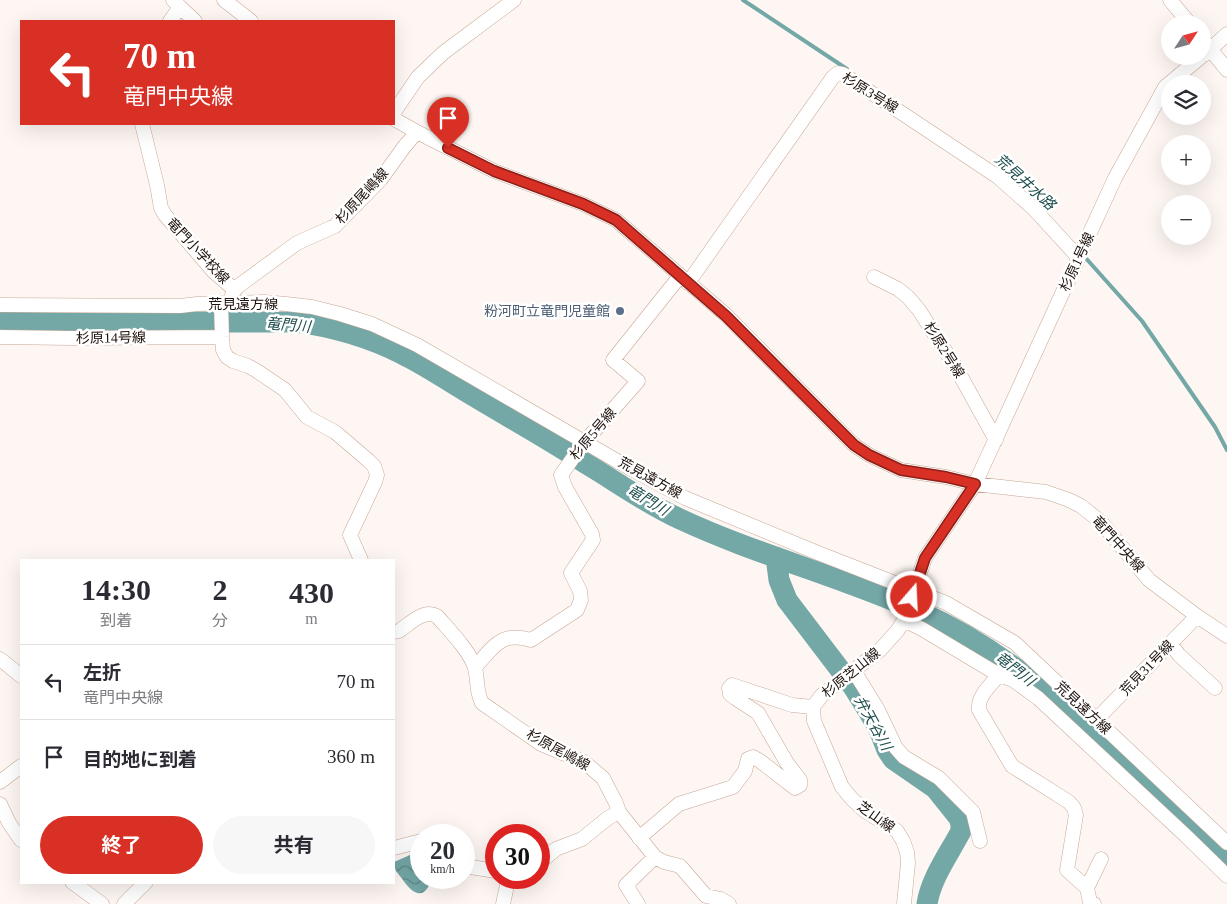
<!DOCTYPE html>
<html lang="ja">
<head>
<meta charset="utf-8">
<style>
  body { margin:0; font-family:"Times New Roman","Noto Sans JP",serif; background:#f7f7f7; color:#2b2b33; height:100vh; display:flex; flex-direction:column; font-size:19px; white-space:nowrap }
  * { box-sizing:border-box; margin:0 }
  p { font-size:16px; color:#7c7c81 }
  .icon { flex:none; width:28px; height:28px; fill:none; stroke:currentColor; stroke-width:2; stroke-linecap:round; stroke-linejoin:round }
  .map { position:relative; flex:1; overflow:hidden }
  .details { position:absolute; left:20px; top:559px; width:375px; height:325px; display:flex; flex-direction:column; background:#fff; border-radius:0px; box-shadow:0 5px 20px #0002 }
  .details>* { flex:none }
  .top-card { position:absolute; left:20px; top:20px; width:375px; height:105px; border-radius:0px; box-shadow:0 5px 20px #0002; background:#d93025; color:#fff; overflow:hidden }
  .needle { width:32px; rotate:54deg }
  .buttons { position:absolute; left:1161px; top:15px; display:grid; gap:10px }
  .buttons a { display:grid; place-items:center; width:50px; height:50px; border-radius:50%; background:#fff; box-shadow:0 5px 20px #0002; font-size:25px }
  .speed { position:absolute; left:410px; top:824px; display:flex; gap:10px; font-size:25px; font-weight:700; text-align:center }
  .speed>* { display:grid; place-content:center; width:65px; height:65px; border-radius:50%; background:#fff; box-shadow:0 5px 20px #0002; line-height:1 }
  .speed small { font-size:12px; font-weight:400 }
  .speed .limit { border:8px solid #d22; background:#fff; color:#111 }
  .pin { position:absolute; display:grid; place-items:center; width:42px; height:42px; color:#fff; margin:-51px -21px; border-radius:50% 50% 50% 0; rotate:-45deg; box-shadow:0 0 5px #0007 }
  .pin .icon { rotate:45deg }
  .me { position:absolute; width:55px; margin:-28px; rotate:19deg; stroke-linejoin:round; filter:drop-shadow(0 0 4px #0008) }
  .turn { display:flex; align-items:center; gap:18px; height:105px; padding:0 20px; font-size:22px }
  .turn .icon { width:65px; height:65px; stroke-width:2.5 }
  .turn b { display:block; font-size:35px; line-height:42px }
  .eta { display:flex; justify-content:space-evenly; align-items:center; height:85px; text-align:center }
  .eta b { font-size:30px; font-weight:700; line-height:35px }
  .primary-button { display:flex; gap:10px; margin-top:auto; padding:10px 20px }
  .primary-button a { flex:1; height:58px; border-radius:30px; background:#d93025; color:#fff; font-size:20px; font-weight:700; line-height:58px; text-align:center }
  .primary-button a+a { background:#f7f7f7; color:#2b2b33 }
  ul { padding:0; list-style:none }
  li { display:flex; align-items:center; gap:15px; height:75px; padding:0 20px; border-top:1px solid #e1e1e2 }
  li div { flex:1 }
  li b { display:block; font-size:19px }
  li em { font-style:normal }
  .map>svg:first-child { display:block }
  .water { fill:url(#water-waves) }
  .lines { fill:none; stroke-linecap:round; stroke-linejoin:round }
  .stream { stroke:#74a8a7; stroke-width:4 }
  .river { stroke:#74a8a7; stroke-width:21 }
  .minor-casing { stroke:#c7a794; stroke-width:15 }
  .minor { stroke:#fff; stroke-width:14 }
  .route-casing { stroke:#8d1f18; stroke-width:12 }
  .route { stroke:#d93025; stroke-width:9 }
  .service-dot { fill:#5c6f8a; stroke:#fff; stroke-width:2 }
  .labels { text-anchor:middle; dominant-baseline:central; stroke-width:5; stroke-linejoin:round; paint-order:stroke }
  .street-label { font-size:14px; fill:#1d110b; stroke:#fff }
  .service-label { font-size:14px; fill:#4e5e75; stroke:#fff; text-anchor:end }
  .water-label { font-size:15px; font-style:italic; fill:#1e4d4d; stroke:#fff }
</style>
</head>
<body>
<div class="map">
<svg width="1227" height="904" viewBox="0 0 1227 904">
  <defs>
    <pattern id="water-waves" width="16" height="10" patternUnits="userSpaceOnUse" patternTransform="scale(1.25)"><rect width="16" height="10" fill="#74a8a7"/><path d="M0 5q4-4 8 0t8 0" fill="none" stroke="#5f8786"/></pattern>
  </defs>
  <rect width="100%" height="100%" fill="#fdf6f2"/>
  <path class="water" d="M417,852h4v26h11c-7,22 -18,18 -29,2 -5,-7 -9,-9 -9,-18z"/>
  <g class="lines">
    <path class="stream" d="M743,0l104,69
      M1083,255l59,66 73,106 12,23"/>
    <path class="river" d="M0,320l13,2h283c35,4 75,16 106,32 21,10 40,23 60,35 41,25 83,48 123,74 32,19 62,41 95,56 77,36 160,57 238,92 39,17 74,39 108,65l201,188
      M776,557l3,23 8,20 67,88 24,39 9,23 6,9 42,29 24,30 2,6v7c-12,23 -30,47 -34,73"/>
    <g class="minor-casing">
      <path id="minor" d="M224,0l27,21
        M1170,0l20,24
        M180,7l15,14
        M170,21l10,-14 -7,-7
        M1202,39l25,31
        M1204,55l23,-21
        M394,112l24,-35 25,-24 71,-53
        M394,119l23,13 77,39 89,33 33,16 110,95 128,130 15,10 32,15 45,7 29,7 71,8 23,8 12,6 20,16 48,58 48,36 30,20
        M142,124l15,61 4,23 4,7 49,57 21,18
        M874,277l24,12 10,8 11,13 36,56 41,74
        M688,283l145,-206 5,-4 5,1 155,103 36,32 44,48
        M221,303l1,34 1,13 4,7 6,4 15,5 9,5 28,19 22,27 28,15 34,29 5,5 3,9 -2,7 -25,53 11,25
        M230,303l3,-11 4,-5 60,-44 38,-17 46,-47 23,-32 13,-15 -7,-4
        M0,305l180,1 17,-2 33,-1 34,-1 22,2 26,3 28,7 32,10 45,21 214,124 54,29 133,55 128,50 69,40 212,200
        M0,337l70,1 152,-1
        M904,620l18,9 77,46c-8,10 -22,21 -20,35l33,56 57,36 5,6 2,7 -9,55 20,18 3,14 4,2
        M394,632l5,-1c12,-8 24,-22 38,-15 12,14 33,35 38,52 3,12 1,24 7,35l59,41 43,18 19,16 13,25 3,9 36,45 9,5 16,4 26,30 15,3 8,5
        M1171,644l8,11 36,33
        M0,659l21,17
        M475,667c19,-20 25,-36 56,-27l46,-30 4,-10 -1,-9 -9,-18 22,-33 -1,-6 -27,-47 -4,-12 21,-30 56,-64 -25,-21 67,-84
        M854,671l24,39 18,38 8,9 35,21 34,34 7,29
        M999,675l14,5 25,18 147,137 42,41
        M813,707l1,14 28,66 10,12 13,12 32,20 6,10 4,11 1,11 -4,41
        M1096,720l101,-104
        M0,782l21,-16
        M0,804l9,19 12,17
        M639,838l40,-34 54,-17 12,-16 3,-12 5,-2 7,4 35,27 5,-3v-5l-13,-17 -29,-50 -23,-15 -5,-4 -1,-6 3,-3 60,20 21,2 9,-12 58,-45 18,-20 6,-10 21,-62 50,-74 140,-306 50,-91 37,-31
        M394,848l27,-7
        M539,863l17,-14 26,-10 26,-21 11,-6
        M464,866l32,5
        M72,882l30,22
        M1087,888l14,-29
        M124,904l22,-22
        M503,904l5,-23 6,-3
        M638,904l-12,-19 29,-28"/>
    </g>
    <use href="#minor" class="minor"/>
  </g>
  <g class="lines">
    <g class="route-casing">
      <path id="route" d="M448,148l46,23 89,33 33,16 110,96 115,116 13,13 15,10 32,15 45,7 29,7 -50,74 -13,39"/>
    </g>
    <use href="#route" class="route"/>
  </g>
  <circle class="service-dot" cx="620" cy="311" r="5"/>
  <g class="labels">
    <g class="street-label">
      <text transform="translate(870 93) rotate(32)">杉原3号線</text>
      <text transform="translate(362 196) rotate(-47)">杉原尾嶋線</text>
      <text transform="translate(198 251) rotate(47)">竜門小学校線</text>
      <text transform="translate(1077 262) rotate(-65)">杉原1号線</text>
      <text x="243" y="304">荒見遠方線</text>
      <text transform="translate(111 338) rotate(-1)">杉原14号線</text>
      <text transform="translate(944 350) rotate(58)">杉原2号線</text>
      <text transform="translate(593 434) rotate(-50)">杉原5号線</text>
      <text transform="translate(650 478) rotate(29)">荒見遠方線</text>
      <text transform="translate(1118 544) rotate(48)">竜門中央線</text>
      <text transform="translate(1147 668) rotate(-46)">荒見31号線</text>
      <text transform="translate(851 673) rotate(-39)">杉原芝山線</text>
      <text transform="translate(1083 708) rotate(43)">荒見遠方線</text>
      <text transform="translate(558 750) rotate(29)">杉原尾嶋線</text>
      <text transform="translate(876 817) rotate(36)">芝山線</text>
    </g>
    <g class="service-label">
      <text x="610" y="311">粉河町立竜門児童館</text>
    </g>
    <g class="water-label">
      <text transform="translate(1025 182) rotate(42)">荒見井水路</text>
      <text transform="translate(288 325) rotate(5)">竜門川</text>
      <text transform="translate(648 500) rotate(31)">竜門川</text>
      <text transform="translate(1015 669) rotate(38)">竜門川</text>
      <text transform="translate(873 723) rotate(61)">弁天谷川</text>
    </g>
  </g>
</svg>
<div class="buttons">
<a><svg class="needle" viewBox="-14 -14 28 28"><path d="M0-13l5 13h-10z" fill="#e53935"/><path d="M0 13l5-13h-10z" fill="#7c7c81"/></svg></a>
<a><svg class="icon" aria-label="layers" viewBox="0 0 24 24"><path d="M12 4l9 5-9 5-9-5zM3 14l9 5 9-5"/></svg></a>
<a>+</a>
<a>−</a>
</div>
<div class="speed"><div>20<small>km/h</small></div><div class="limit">30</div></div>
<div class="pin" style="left:448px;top:148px;background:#d93025"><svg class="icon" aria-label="arrive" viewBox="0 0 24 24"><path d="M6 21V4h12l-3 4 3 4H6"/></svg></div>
<svg class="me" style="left:912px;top:597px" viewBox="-20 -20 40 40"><circle r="17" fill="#d93025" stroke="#fff" stroke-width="3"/><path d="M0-11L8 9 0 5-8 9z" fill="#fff"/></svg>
<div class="top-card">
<div class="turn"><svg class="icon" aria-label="left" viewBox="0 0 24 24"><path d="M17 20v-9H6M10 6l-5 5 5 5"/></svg><div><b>70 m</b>竜門中央線</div></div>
</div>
<section class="details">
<div class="eta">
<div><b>14:30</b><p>到着</p></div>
<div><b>2</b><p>分</p></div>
<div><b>430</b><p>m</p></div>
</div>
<ul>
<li><svg class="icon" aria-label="left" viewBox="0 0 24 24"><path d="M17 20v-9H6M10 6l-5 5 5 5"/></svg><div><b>左折</b><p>竜門中央線</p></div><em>70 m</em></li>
<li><svg class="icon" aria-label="arrive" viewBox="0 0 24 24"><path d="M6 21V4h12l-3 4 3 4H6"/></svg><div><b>目的地に到着</b></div><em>360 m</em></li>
</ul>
<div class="primary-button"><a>終了</a><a>共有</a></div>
</section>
</div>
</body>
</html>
